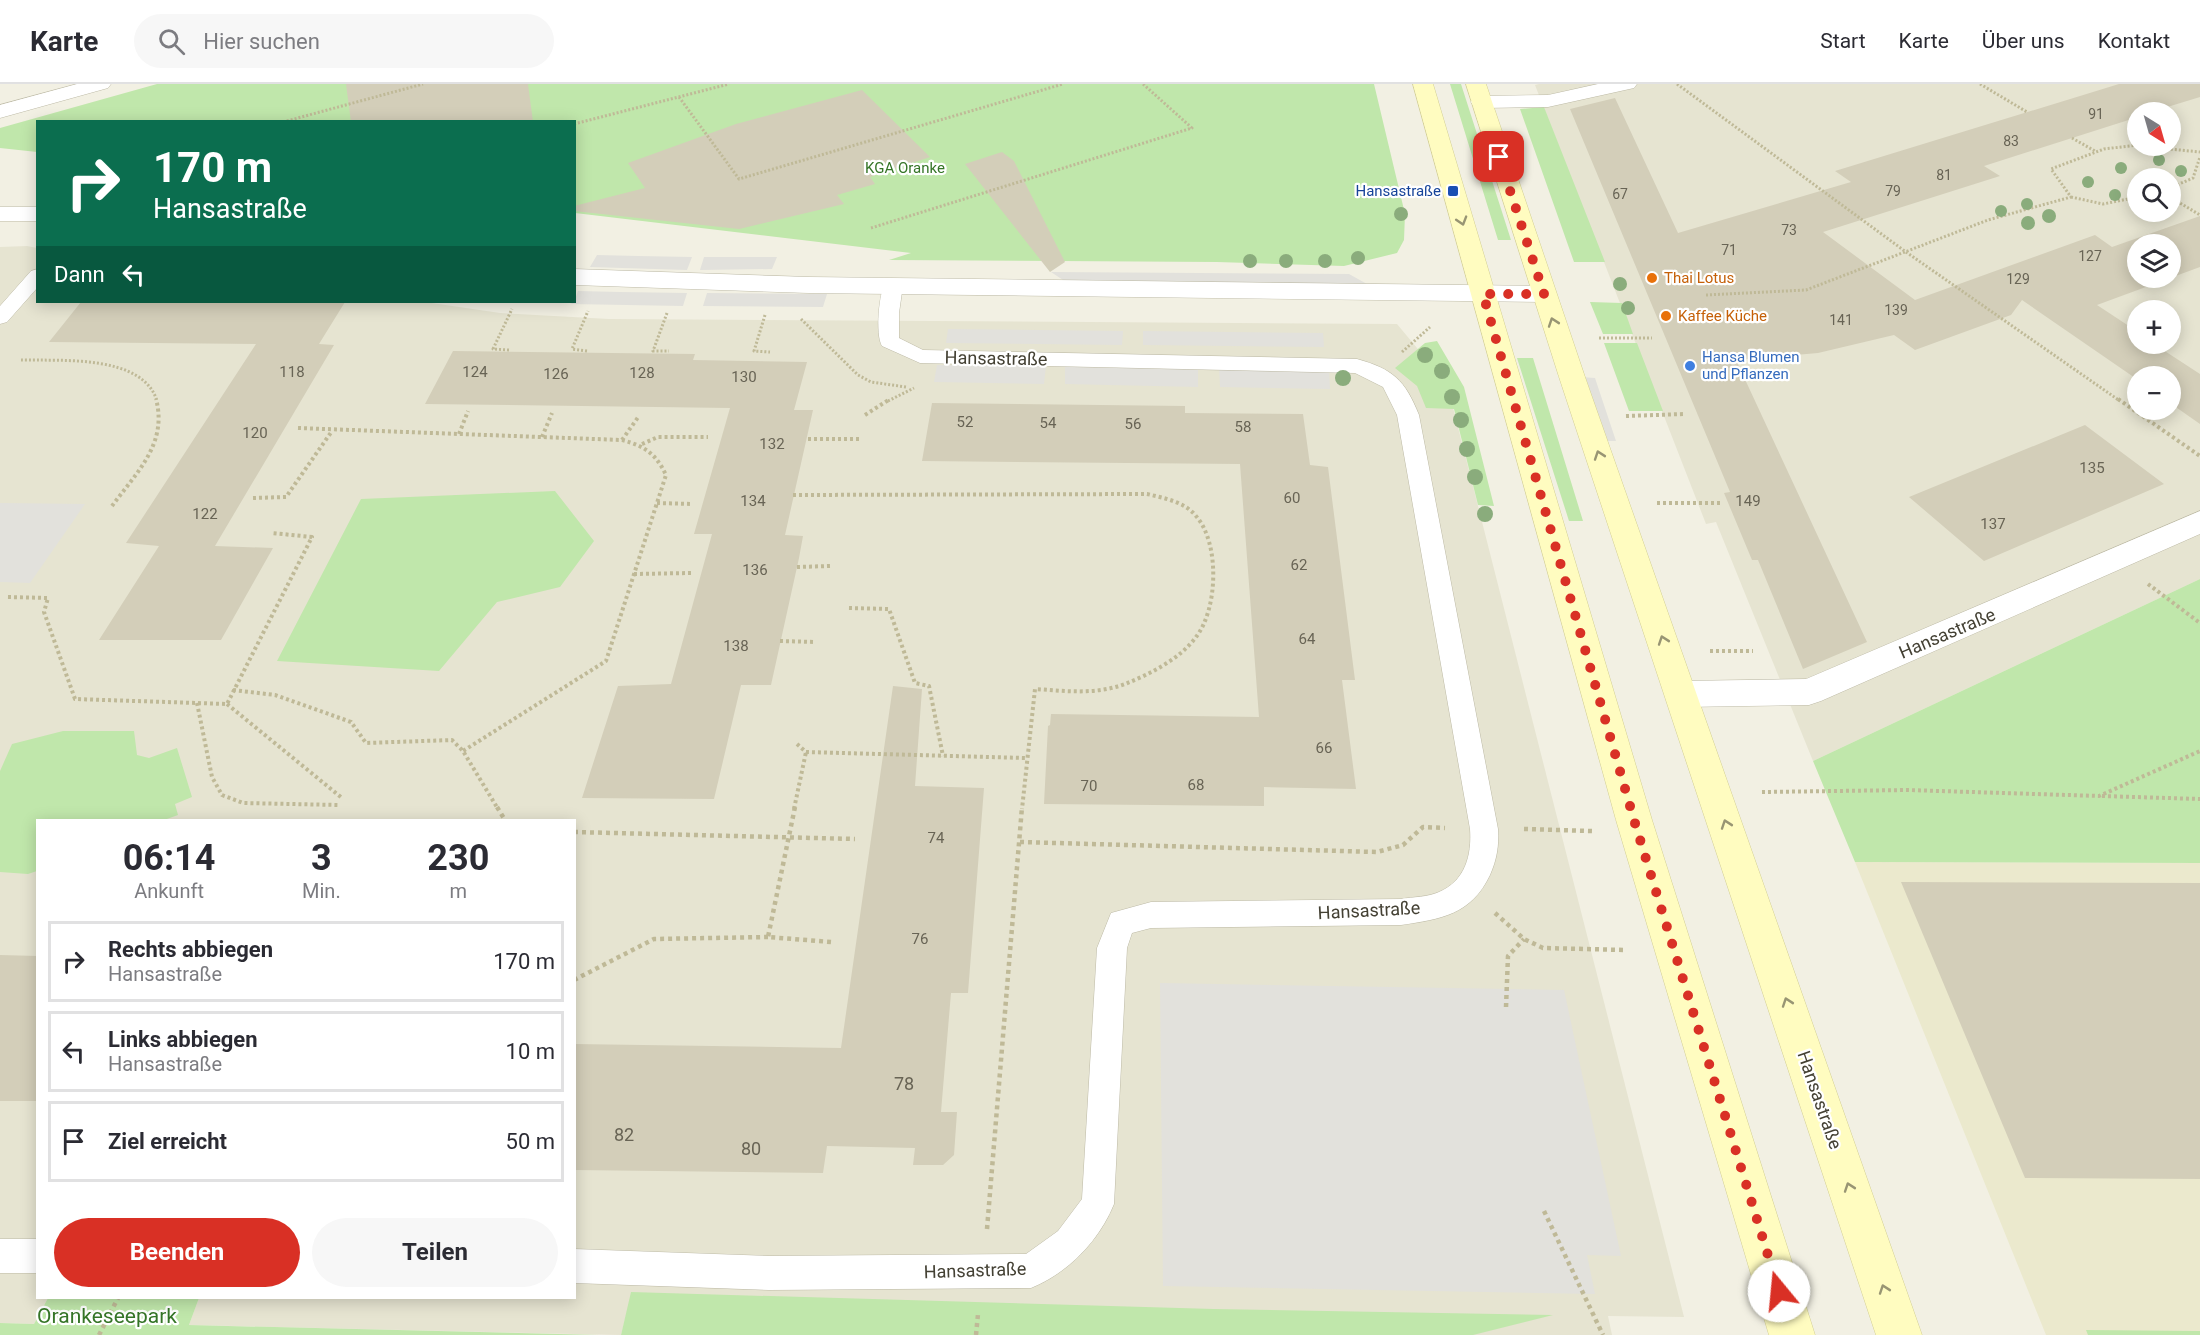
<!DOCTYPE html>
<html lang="de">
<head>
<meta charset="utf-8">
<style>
  body { margin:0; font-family:Roboto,sans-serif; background:#f7f7f7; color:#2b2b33; height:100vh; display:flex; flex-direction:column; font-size:22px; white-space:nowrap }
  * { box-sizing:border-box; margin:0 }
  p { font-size:20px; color:#7c7c81 }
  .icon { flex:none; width:33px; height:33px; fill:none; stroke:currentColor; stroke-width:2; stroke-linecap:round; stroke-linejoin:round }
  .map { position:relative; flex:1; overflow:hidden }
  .sheet { position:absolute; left:36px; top:735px; width:540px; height:480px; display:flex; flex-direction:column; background:#fff; border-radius:0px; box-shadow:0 3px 15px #0003 }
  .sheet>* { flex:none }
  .top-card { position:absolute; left:36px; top:36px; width:540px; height:183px; border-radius:0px; box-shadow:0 3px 15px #0003; background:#0b6e4f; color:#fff; overflow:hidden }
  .needle { width:39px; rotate:143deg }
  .controls { position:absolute; left:2127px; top:18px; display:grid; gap:12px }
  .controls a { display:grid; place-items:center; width:54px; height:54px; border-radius:50%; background:#fff; box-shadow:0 3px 15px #0003; font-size:30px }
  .pin { position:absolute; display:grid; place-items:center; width:51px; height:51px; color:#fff; margin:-26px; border-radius:12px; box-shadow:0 3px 9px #0006 }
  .me { position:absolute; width:66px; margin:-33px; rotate:343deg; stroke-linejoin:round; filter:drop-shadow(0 0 4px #0008) }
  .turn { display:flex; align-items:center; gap:21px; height:126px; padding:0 18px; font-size:27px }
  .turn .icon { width:78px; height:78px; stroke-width:2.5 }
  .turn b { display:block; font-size:42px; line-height:51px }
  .then { display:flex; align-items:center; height:57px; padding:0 18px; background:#0003; gap:12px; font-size:22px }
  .eta { display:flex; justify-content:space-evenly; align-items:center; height:102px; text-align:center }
  .eta b { font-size:36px; font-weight:700; line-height:42px }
  .cta { display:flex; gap:12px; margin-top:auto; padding:12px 18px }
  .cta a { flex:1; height:69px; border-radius:36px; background:#d93025; color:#fff; font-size:24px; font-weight:700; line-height:69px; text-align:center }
  .cta a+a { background:#f7f7f7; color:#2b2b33 }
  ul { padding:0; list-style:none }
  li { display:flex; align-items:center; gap:18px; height:81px; margin:0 12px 9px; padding:0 6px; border:3px solid #e1e1e2; border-radius:0px }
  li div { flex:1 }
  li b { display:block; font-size:22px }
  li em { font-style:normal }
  header { display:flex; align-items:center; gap:36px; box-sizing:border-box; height:84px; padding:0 30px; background:#fff; border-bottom:2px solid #e1e1e2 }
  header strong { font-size:28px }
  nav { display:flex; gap:33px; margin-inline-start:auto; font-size:21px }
  .search { width:420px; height:54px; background:#f7f7f7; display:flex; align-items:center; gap:15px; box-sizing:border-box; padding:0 21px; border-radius:33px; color:#7c7c81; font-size:22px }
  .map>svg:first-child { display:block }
  .residential { fill:#e6e4d1; fill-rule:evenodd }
  .education { fill:#ebe9cd }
  .green { fill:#c0e7ab }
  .parking { fill:#e2e1dc }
  .building { fill:#d3ceb9; fill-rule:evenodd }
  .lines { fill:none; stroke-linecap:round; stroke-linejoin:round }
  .lane-casing { stroke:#bdbaa6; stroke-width:1 }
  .street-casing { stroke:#bdbaa6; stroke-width:1 }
  .secondary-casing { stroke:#d3cf93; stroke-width:1 }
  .path-far2 { stroke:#bfb997; stroke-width:3; stroke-dasharray:2 2; stroke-linecap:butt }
  .path-far1 { stroke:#bfb997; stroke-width:4; stroke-dasharray:3 3; stroke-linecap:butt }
  .path { stroke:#bfb997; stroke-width:4.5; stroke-dasharray:4 4; stroke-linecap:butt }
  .lane { fill:#fff; fill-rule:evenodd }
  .street { fill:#fff; fill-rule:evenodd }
  .secondary { fill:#fffcc0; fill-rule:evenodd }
  .tree { fill:#8aac7c }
  .oneway { stroke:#989573 }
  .route { stroke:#d93025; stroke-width:10; stroke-dasharray:0 18 }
  .transit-dot { fill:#1a4fb4; stroke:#fff; stroke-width:2 }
  .food-dot { fill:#e8710a; stroke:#fff; stroke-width:2 }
  .shop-dot { fill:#3f7fe0; stroke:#fff; stroke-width:2 }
  .labels { text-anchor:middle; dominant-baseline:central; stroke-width:4.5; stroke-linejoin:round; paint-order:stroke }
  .far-number-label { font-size:14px; fill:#686455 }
  .far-park-label { font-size:15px; fill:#357527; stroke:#fff }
  .far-transit-label { font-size:15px; fill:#164399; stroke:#fff; text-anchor:end }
  .far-food-label { font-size:15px; fill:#c56008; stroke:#fff; text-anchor:start }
  .far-shop-label { font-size:15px; fill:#366cbe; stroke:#fff; text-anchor:start }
  .number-label { font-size:15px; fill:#686455 }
  .street-label { font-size:18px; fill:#444134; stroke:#fff }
  .near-number-label { font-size:18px; fill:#686455 }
  .near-park-label { font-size:21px; fill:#357527; stroke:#fff }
</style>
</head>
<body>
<header>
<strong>Karte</strong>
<div class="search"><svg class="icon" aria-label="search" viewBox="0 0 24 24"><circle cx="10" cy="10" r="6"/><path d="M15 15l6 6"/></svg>Hier suchen</div>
<nav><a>Start</a><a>Karte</a><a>Über uns</a><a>Kontakt</a></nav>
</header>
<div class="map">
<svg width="2200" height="1251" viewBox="0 0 2200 1251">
  <rect width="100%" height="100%" fill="#f2f0e3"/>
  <path class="residential" d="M1539,0h661v495l-387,182 -97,-239 -10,2 -171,-439zM2138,28h32v34h-32zM2138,94h32v34h-32zM2138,160h32v34h-32zM2138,226h32v34h-32zM2138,292h32v34h-32z
    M27,162l10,2 1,54h387l75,11 109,6 788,5 50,60 237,933 -76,-1 4,19h-898l-82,-43 -11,43 -432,-10 10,-27h375v-478h-536v478h10l-14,26 -34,-1v-1076z"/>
  <path class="education" d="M1855,778l345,1v472h-154z"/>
  <path class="green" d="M157,0h1217l31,130 -1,26 -7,13 -53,13 -127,-4 -328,-2 22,-7 -336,-40 -1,-91h-536l-1,30 -37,-4v-20z
    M1450,0h11l50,156h-13z
    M1544,23l61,155h-31l-54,-153z
    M1590,218l32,1 11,31h-30z
    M1437,257l27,46 30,119 -16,-1 -24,-96 -28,-1 -9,-22 -22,-18 30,-25z
    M1604,259h33l26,68h-34z
    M1517,274h16l50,163h-14z
    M555,407l39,50 -34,46 -63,15 -58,69 -162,-10 84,-162z
    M2200,495v284l-345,-1 -42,-101z
    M63,647h71l3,24 12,3 28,-10 15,49 -17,7 3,11 -14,5h-126l-1,51 -9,3 -28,-2v-101l12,-27z
    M631,1208l583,17 339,6 -80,20h-852z
    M48,1214h151l-10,27 410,10h-599v-12l34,1z
    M2086,1246l114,1v4h-112z"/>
  <path class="parking" d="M597,171l41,1 54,1 -5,13 -97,-3z
    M704,173h73l-5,12 -72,1z
    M1051,188l298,2 27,15 -301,-1z
    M578,207l42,1 67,1 -4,13 -113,-2 4,-2z
    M707,209l120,1 -4,13 -120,-1z
    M948,245l175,2 -1,14 -176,-2z
    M1143,247l180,2 1,14 -181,-2z
    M937,281l109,1 -2,18 -110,-2z
    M1065,283l133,1v19l-133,-3z
    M1219,285l110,1 1,19 -110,-2z
    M1581,293l14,1 21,63h-12z
    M0,419l85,1 -55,79 -30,-1z
    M1160,899l404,7 57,266 -34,-1 8,39 -432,-8z"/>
  <path class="building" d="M346,0h182l5,38h-182z
    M2119,0h81v13l-49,15h-13v5l-154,49 16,10 -177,56 92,68 180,-65 17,12 88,-31v51l-103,38 41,27v12h16l46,30v50l-30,-21v-27h-32v4l-116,-80 -11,15 -96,35 -21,-15 -76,18 -82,7 131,282 -64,27 -45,-109h-6l-28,-67 6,-1 -160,-383 45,-11 63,135 173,-51 -16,-11zM2138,160h32v34h-32z
    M862,6l68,67 -60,20 5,7 -38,11 7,9 -105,25 -165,-18v-5l71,-18 -17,-25 108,-39z
    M1002,68l12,9 51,101 -15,10 -85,-108z
    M81,218h264l-26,42 15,1 -119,201 58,2 -52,92h-122l60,-94 -33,-3 130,-199 -207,-2z
    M453,267l242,3 -2,6 114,2 -13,48h19l-28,125 18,1 -4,22 -28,127h-30l-27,114 -132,-1 36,-112 53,-2 41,-150h-18l36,-126 -305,-4z
    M932,319l253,3v7l118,1 7,51 18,2 27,213h-13l14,109 -92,-2v19l-220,-2 4,-78 2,-1 1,-11 208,3 -19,-253 -318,-3z
    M2085,341l79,59 -180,77 -75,-64z
    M893,602l29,3 -7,97 69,2 -16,205h-17l-10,119h16l-3,43 -11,10h-30l2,-17 -88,-2 -4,27 -249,-3v-126l267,4z
    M1901,798l299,1v296l-175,-1z
    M0,871l38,1v145h-38z"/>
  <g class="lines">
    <g class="lane-casing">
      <path id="lane" d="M38,185v18l-31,35 -7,2v-18l31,-35z
        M893,195l7,2 3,4 -4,28v25l24,12 434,9c36,10 48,21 62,56l79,414c1,17 -1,30 -8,46 -19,40 -49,44 -89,50l-250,3 -19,5 -5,15 -13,256c-15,37 -46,69 -83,84l-262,2 -195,-7v-34l195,7 257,-2 32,-23 24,-32 15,-251 14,-35 40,-11 250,-3c12,-2 27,-2 38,-7 26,-11 33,-37 31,-63l-73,-414 -14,-28 -28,-14 -435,-10 -38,-17c-7,-11 -3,-55 4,-65z
        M0,1155h38v34h-38z"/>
    </g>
    <g class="street-casing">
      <path id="street" d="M77,0h34l-3,4 -108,30v-13z
        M1598,0h39l-3,4 -86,19 -66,1 -8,-1 -3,-5 3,-5 8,-1 66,-1z
        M0,123h38v14h-38z
        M574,185l235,8 735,9 9,3 3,5 -3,5 -9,3 -735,-9 -235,-8z
        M2200,427v23l-379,167 -12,4 -127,2 -12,-4 -4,-9 4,-9 12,-4 124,-2z"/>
    </g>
    <g class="secondary-casing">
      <path id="secondary" d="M1413,0h20l219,736 163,515h-46l-153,-515z
        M1466,0h20l99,293 337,958h-46l-317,-958z"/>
    </g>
    <path class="path-far2" d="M1677,0l229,168 214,149
      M1980,0l47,28
      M679,13l60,82 324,-95
      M283,38l140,-38
      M574,40l155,-40
      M2072,54l23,13
      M2139,62l61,6
      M2170,104l23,-10 7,-21
      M2071,113l32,7 35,-7
      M2170,113l30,18
      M871,144l321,-100 -49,-44
      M1706,211l100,-5 182,-70 83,-23 -20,-28 53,-20 34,-4
      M667,229l-14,38h16
      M765,231l-11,36 16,1
      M801,235l57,56 13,7 35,5
      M1599,254h53
      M509,266l-16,-1 19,-40
      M587,267l-15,-2 16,-38
      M1402,268l28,-25
      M21,276c39,1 122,-6 136,41
      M888,317l26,-13"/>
    <path class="path-far1" d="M2118,315l82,57
      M865,331l25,-16
      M1626,332l59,-2
      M298,344l324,12c23,6 34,14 44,35l-60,186 -143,90
      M459,350l9,-23
      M542,353l10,-24
      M808,355h52
      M622,356l17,-24
      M642,360l16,-7h50
      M793,411l354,-1c17,4 38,8 49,22 24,27 22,93 0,121 -16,22 -46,37 -71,47 -30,11 -59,7 -90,5l-13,120
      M253,414l33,-1 46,-66
      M657,419l35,1
      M1657,419h63
      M112,422c24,-33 56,-62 44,-107
      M797,483l33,-1
      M634,490l57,-1
      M2148,500l52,39
      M8,513l40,1 -4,14 31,87 152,5 85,-167 -40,-4
      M849,524l40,1 26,74 14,3 14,70
      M780,557l35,1
      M1710,567h43
      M233,606l42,5 76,27 15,21 86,-3 11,11 35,58
      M197,619l15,74 10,18 21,8 95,2
      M227,620l115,94
      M797,660l9,8 220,6
      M1762,708l146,-2 191,6 101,-45
      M2102,712l98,3
      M794,725l12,-57"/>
    <path class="path" d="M497,723l8,13
      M795,723l-27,130 63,5
      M1524,745l68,2
      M574,748l281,7
      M1020,758l357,10 26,-7 20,-18 22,1
      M1495,829l29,26 19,9 83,2
      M574,896l80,-41 114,-2
      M1506,923l2,-51 16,-17
      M1544,1127l59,124
      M987,1145l35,-422
      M99,1251l19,-37
      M976,1251l2,-21"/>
    <use href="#lane" class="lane"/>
    <use href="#street" class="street"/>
    <use href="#secondary" class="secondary"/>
  </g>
  <g class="tree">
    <circle cx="2159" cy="76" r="6"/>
    <circle cx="2121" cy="84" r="6"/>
    <circle cx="2181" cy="87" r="6"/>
    <circle cx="2088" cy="98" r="6"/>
    <circle cx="2115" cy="111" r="6"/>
    <circle cx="2027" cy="120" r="6"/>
    <circle cx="2001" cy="127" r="6"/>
    <circle cx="1401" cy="130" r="7"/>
    <circle cx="2049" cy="132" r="7"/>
    <circle cx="2028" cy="139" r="7"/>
    <circle cx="1358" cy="174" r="7"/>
    <circle cx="1250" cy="177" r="7"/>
    <circle cx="1286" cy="177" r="7"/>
    <circle cx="1325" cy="177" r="7"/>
    <circle cx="1620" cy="200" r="7"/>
    <circle cx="1628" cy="224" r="7"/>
    <circle cx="1425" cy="271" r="8"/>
    <circle cx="1442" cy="287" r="8"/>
    <circle cx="1343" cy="294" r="8"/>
    <circle cx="1452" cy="313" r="8"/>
    <circle cx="1461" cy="336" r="8"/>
    <circle cx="1467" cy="365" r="8"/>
    <circle cx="1475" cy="393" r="8"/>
    <circle cx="1485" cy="430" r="8"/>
  </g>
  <defs><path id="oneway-chevron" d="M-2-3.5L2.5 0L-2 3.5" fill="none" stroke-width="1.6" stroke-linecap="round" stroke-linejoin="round" transform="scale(1.5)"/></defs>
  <g class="oneway">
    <use href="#oneway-chevron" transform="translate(1462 137) rotate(73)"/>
    <use href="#oneway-chevron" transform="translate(1553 238) rotate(-109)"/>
    <use href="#oneway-chevron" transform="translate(1599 371) rotate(-109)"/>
    <use href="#oneway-chevron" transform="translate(1663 556) rotate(-109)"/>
    <use href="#oneway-chevron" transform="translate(1726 740) rotate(-109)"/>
    <use href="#oneway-chevron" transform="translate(1787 918) rotate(-109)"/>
    <use href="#oneway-chevron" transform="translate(1849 1103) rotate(-109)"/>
    <use href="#oneway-chevron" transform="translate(1884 1205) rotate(-109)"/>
  </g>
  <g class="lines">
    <path class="route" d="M1499,73l45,137h-61l151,526 145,471"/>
  </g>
  <rect class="transit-dot" x="1447" y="101" width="12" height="12" rx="3"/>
  <g class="food-dot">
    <circle cx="1652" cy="194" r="6"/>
    <circle cx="1666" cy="232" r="6"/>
  </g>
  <circle class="shop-dot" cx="1690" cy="282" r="6"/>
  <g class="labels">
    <g class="far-number-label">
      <text x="2096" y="30">91</text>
      <text x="2011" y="57">83</text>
      <text x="1944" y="91">81</text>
      <text x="1893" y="107">79</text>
      <text x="1620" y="110">67</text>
      <text x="1789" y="146">73</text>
      <text x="1729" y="166">71</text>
      <text x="2090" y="172">127</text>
      <text x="2018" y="195">129</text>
      <text x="1896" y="226">139</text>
      <text x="1841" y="236">141</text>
    </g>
    <g class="far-park-label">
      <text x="905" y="84">KGA Oranke</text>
    </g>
    <g class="far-transit-label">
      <text x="1441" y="107">Hansastraße</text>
    </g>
    <g class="far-food-label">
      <text x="1664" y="194">Thai Lotus</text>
      <text x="1678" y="232">Kaffee Küche</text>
    </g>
    <g class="far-shop-label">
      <text x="1702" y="273">Hansa Blumen<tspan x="1702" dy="17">und Pflanzen</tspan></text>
    </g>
    <g class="number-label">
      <text x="292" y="288">118</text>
      <text x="475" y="288">124</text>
      <text x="642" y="289">128</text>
      <text x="556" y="290">126</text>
      <text x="744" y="293">130</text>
      <text x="965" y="338">52</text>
      <text x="1048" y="339">54</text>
      <text x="1133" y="340">56</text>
      <text x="1243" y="343">58</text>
      <text x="255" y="349">120</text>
      <text x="772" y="360">132</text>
      <text x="2092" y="384">135</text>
      <text x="1292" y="414">60</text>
      <text x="753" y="417">134</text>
      <text x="1748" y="417">149</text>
      <text x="205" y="430">122</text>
      <text x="1993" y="440">137</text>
      <text x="1299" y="481">62</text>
      <text x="755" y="486">136</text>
      <text x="1307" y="555">64</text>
      <text x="736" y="562">138</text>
      <text x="1324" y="664">66</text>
      <text x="1196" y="701">68</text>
      <text x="1089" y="702">70</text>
      <text x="936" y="754">74</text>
      <text x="920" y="855">76</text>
    </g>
    <g class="street-label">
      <text transform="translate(996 274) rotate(1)">Hansastraße</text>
      <text transform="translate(1947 549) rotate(-23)">Hansastraße</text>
      <text transform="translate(1369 826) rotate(-3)">Hansastraße</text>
      <text transform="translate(1820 1016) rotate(71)">Hansastraße</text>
      <text transform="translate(975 1186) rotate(-2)">Hansastraße</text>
    </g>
    <g class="near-number-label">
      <text x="904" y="999">78</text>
      <text x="624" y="1050">82</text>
      <text x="751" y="1064">80</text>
    </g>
    <g class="near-park-label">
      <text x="107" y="1232">Orankeseepark</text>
    </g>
  </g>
</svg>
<div class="controls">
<a><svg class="needle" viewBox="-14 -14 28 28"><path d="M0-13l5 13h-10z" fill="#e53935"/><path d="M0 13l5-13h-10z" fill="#7c7c81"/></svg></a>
<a><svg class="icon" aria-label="search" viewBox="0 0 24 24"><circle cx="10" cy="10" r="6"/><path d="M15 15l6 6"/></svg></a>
<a><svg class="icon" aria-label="layers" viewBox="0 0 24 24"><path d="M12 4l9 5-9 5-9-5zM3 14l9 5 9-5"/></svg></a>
<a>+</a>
<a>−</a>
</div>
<div class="pin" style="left:1499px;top:73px;background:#d93025"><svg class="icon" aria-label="arrive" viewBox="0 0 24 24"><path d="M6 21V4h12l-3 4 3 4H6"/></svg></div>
<svg class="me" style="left:1779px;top:1207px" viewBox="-20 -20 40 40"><circle r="19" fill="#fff"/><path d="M0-13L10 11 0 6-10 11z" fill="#d93025"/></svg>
<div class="top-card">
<div class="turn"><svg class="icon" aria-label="right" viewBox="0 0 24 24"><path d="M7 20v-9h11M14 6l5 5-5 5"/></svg><div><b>170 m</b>Hansastraße</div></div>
<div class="then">Dann<svg class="icon" aria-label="left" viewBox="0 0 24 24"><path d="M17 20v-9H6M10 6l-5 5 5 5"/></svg></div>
</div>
<section class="sheet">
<div class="eta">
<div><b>06:14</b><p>Ankunft</p></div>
<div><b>3</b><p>Min.</p></div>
<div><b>230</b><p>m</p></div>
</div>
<ul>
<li><svg class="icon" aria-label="right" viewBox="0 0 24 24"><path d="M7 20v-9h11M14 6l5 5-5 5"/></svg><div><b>Rechts abbiegen</b><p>Hansastraße</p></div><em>170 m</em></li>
<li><svg class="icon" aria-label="left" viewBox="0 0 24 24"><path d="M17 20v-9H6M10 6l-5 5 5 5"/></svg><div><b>Links abbiegen</b><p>Hansastraße</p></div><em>10 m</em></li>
<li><svg class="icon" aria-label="arrive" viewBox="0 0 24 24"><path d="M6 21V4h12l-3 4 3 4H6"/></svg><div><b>Ziel erreicht</b></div><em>50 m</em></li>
</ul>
<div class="cta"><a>Beenden</a><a>Teilen</a></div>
</section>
</div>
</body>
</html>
